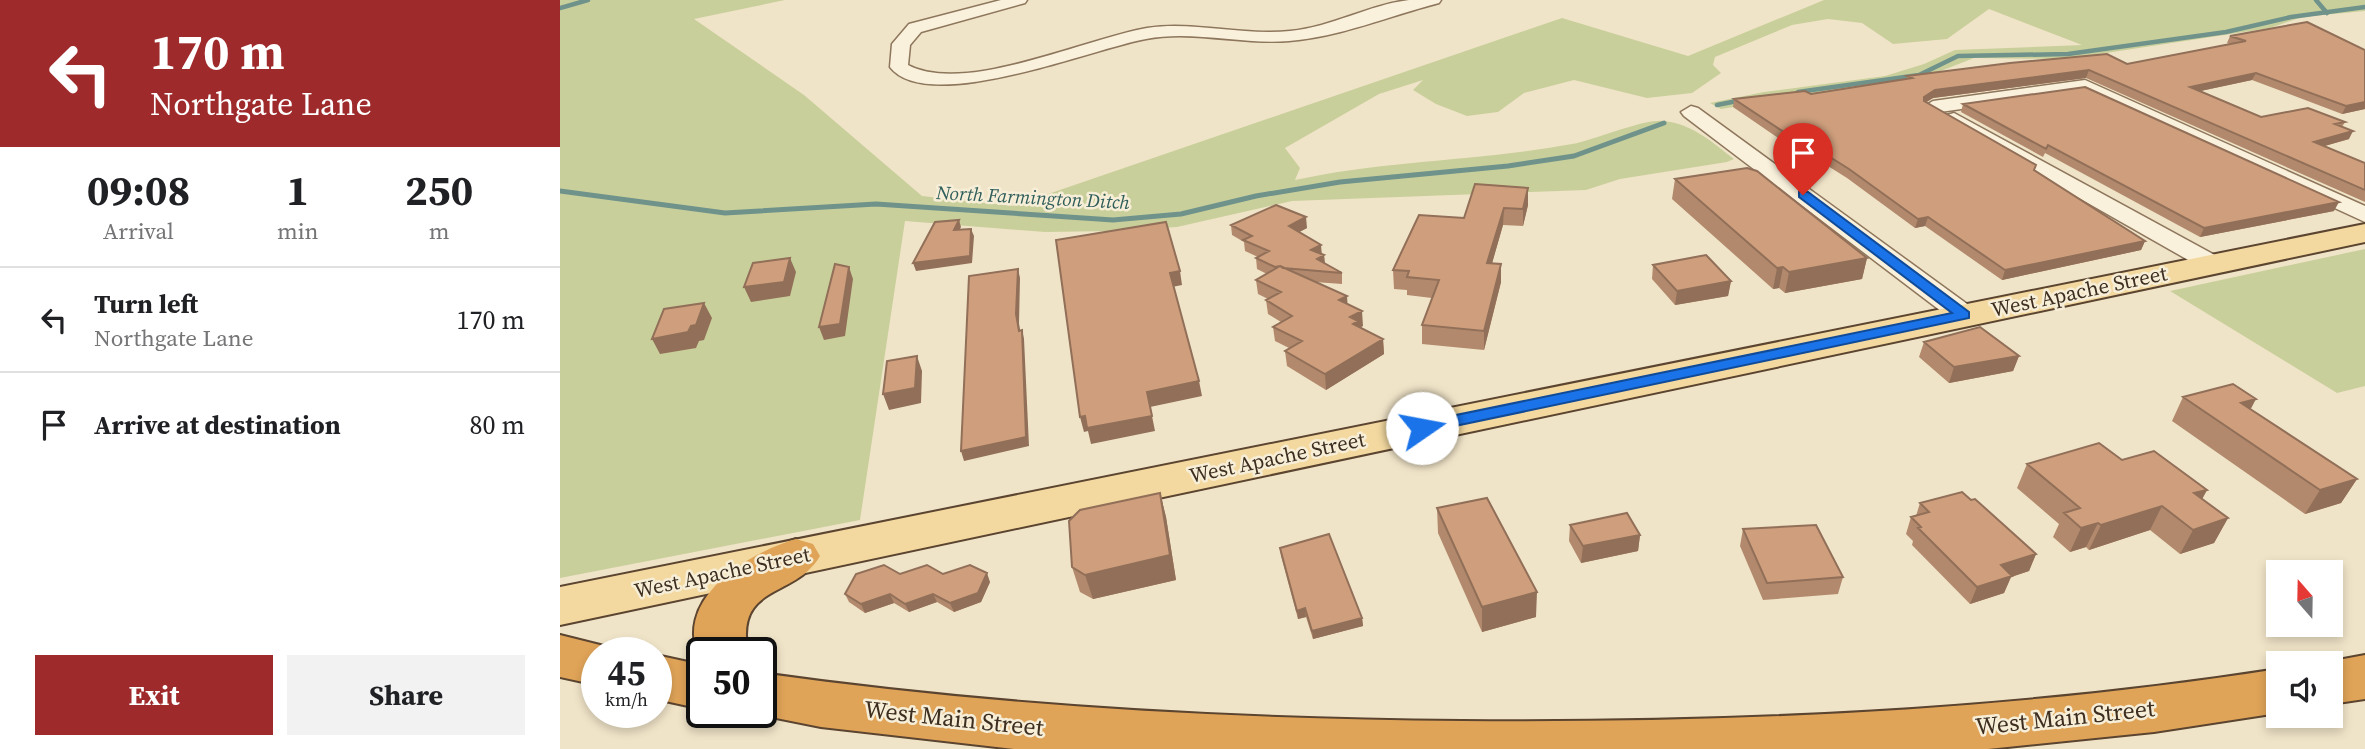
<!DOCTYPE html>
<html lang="en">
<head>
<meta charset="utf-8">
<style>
  body { margin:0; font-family:"Source Serif 4",serif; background:#f2f2f2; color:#202124; height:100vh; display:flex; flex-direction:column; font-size:26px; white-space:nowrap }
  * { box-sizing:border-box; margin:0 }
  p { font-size:23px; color:#757577 }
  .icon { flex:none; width:38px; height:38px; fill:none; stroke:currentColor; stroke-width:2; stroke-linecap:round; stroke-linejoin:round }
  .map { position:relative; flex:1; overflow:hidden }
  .sheet { display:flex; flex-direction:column; background:#fff; width:560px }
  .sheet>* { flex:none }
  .top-card { background:#9e2a2b; color:#fff; overflow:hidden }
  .needle { width:46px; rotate:340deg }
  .buttons { position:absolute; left:1706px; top:560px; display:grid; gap:14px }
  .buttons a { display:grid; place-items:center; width:77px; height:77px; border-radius:0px; background:#fff; box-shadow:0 4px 10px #0003; font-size:35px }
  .speed { position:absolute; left:21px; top:637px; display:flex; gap:14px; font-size:35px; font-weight:700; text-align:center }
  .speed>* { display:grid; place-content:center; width:91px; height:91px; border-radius:50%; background:#fff; box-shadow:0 4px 10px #0003; line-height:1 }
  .speed small { font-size:18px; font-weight:400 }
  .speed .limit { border:4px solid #111; border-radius:10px; background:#fff; color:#111 }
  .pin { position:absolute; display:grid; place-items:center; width:60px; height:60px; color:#fff; margin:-72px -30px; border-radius:50% 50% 50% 0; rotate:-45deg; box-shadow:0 0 7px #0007 }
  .pin .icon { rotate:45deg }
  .me { position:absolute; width:77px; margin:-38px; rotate:78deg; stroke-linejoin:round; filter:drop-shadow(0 0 5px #0008) }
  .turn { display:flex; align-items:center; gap:24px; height:147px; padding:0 35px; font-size:32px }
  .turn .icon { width:91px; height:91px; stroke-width:2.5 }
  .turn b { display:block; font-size:49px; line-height:60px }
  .eta { display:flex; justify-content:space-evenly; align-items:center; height:119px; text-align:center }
  .eta b { font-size:42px; font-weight:700; line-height:49px }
  .cta { display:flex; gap:14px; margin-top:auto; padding:14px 35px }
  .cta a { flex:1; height:80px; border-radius:0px; background:#9e2a2b; color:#fff; font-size:28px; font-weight:700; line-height:80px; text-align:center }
  .cta a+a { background:#f2f2f2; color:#202124 }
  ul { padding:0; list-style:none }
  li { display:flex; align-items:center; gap:21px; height:105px; padding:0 35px; border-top:2px solid #e0e0e0 }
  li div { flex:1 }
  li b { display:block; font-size:26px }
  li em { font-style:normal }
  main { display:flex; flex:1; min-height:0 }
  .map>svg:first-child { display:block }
  .green { fill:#c9cf9b }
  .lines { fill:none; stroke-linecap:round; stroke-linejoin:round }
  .stream-far1 { stroke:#6f938a; stroke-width:4.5 }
  .stream { stroke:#6f938a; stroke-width:5 }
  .minor-casing { stroke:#8d765c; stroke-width:3 }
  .major-casing { stroke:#5b4430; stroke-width:4 }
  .highway-casing { stroke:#5b4430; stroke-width:4 }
  .minor { fill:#faf1dc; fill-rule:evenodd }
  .major { fill:#f3d9a0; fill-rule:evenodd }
  .highway { fill:#e0a458; fill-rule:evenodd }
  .wall { fill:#b2896c }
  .shaded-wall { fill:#916f58 }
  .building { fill:#cf9f7d; stroke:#916f58; stroke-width:2 }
  .route { fill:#1a73e8; stroke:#114b97; stroke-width:2 }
  .labels { text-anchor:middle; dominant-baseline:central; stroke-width:5; stroke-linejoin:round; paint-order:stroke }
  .far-water-label { font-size:19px; font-style:italic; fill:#2f5d5a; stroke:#f7eed8 }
  .street-label { font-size:21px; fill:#3d2e20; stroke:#f7eed8 }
  .near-street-label { font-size:24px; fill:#3d2e20; stroke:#f7eed8 }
</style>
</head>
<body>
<main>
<section class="sheet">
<div class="top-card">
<div class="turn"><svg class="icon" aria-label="left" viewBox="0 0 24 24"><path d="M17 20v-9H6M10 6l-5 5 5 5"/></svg><div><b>170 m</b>Northgate Lane</div></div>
</div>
<div class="eta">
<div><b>09:08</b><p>Arrival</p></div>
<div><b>1</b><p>min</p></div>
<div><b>250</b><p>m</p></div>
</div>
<ul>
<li><svg class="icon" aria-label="left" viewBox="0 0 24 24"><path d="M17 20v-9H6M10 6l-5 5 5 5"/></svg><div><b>Turn left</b><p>Northgate Lane</p></div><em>170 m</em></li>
<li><svg class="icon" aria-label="arrive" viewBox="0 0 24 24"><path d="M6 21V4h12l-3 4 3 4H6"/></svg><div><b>Arrive at destination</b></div><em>80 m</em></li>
</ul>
<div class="cta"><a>Exit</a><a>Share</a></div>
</section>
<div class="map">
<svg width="1805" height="749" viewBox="0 0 1805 749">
  <rect width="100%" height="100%" fill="#f0e4c8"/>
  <path class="green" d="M0,0h225l-91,19 110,76 118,101 91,10 549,-188 126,38 136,-56h541v11l-63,6 -32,11 -203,31 -93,-1 -46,18 -207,33 -11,-6 54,-11 121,-16 39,-12 31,-14 127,-5 -93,-36 -42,30 -54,5 -31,-21 -34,-4 -36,6 -77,32 -2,8 8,8 -29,20 -45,5 -73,-18 -50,13 -26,19 -31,4 -31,-12 -23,-14 10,-10 -44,14 -94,54 15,20 -5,12c91,-20 185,-19 277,-36 23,-4 72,-26 93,-23 29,4 47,21 69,38l-7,3 -107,17 -34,11 -294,11 -115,26 -63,4 -69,1 -140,-11 -45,299 -300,58z
    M1805,249v137l-28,7 -167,-102z"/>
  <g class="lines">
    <path class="stream-far1" d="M1756,0l11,13
      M0,8l28,-8
      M1238,92l121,-17 39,-19 110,-2 158,-22 65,-15 74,-10
      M1157,105l25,-5"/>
    <path class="stream" d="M0,191l165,22 151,-9 237,16 68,-6 75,-18 84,-14 168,-16 66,-10 90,-33"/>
    <g class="minor-casing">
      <path id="minor" d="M441,0h26l-2,3 -104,29 -11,13 -2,20c57,30 176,-26 239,-37 47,-7 95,8 143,3 42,-4 78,-26 119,-31 10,0 21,0 32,0l-2,3c-50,13 -99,34 -150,38 -47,4 -96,-11 -143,-2 -52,9 -218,77 -256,28l2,-23 17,-20z
        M1525,80l280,126v16l-282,-130 -150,21 -10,-6 10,-6z
        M1131,106l7,2 276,201 4,6 -4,6h-20l-270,-205 -3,-4z
        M1394,113l268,146 4,5 -4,5h-18l-257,-146 -3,-4 3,-4z"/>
    </g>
    <g class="major-casing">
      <path id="major" d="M1805,224v18l-1805,383v-38z"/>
    </g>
    <g class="highway-casing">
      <path id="highway" d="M236,539l17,5 7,12c-25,43 -86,27 -72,97h-46v11c-33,-63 43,-110 94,-125z
        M0,635l56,14 2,4h-21v32l-37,-8z
        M96,655l46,10v44l-46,-10z
        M1805,655v44l-34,5v-41h-9z
        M1718,669v44l-124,19 -166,17h-974l-193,-22 -75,-15h15v-39c233,33 467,46 701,48 272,2 547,-10 816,-52z"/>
    </g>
    <use href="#minor" class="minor"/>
    <use href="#major" class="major"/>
    <use href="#highway" class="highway"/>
  </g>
  <path class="wall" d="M1670,36l135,14v59l-23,5 -90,-34 -51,11 60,26 84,5 -3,5 7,12 -24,7 40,17v39l-279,-124 -153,20 -7,4 219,139 -4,9 -139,30 -77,-54 -10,2 -68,-50 -35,-22 -6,1 -73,-50 1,-8 77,-5 96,-15v-3l220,-12 104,-20 -4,-1z
    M1403,104l371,107 -134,26 -155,-84 -2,4 -82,-45z
    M1115,179l192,79 -5,21 -77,14 -6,-5 -6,1 -101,-90z
    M968,188v17l-5,21 -20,-1 -11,38 9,19 -17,68 -62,-6v-19l10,-27 -25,-3v-5l-13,-1 -1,-19 71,-52z
    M671,225l76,3 -8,4 25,23 1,9 17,9v11l-27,-2 32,22 16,22 -3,1 23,12 1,15 -58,36 -39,-24 -2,-15 4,-3 -14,-7 -2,-14 8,-5 -13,-8 -2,-14 2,-1 -10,-5 -2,-14 11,-6 -10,-5 -1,-11 2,-1 -13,-6 -1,-9 -12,-7z
    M1093,265l78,16 -3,15 -53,9 -23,-26z
    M1364,342l95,14 -6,15 -64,12 -30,-26z
    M1623,397l67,12 107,70 -16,24 -36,11 -133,-93z
    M1562,460l85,30 -5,9 26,19 -14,25 -34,11 -30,-24 -61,20 -3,-3 -16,5 -17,-15 6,-13 -42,-36 10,-24z
    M600,493l6,24 10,63 -83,19 -13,-7 -8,-25z
    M1360,503l116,51 -7,17 -18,6 -7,16 -34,11 -58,-59 1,-4 -7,-7 5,-17 5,-1z
    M877,508l99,109 -54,15 -44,-99z
    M1010,525l70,10 -2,16 -57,12 -12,-22z
    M1183,529l100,48 -5,17 -75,6 -23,-54z
    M720,548l82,70 1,8 -50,13 -7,-22 -8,2 -17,-63z
    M340,574h43l47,8 -9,20 -27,10 -17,-10 -28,10 -15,-9 -29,10 -16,-11 -4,-8z"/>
  <path class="shaded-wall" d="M1529,70l-3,8 -153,20 -11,7 2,-8 11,-7z
    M1696,73l-4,7 -66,14 4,-7z
    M1805,102v7l-23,5 4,-8z
    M1793,131l-4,8 -39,11 4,-8z
    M1254,147l-2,9 -6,1 2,-9z
    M968,188v17l-5,21v-17z
    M1779,202l-5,9 -134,26 4,-9z
    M944,208l-1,17 -16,56v-18z
    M746,217l1,11 -17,9 -1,-11z
    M1368,217l-3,9 -10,2 3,-9z
    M399,220l2,7 -5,10 -2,-7z
    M411,229l3,7 -2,27 -56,8 -3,-8z
    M1585,241l-4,9 -139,30 3,-10z
    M761,245l1,11 2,-1 1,11 -7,4 -7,-20z
    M230,258l6,14 -6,24 -39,6 -7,-15z
    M1307,258l-5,21 -77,14 4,-21z
    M941,264v18l-17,68v-19z
    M289,267l4,12 -8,57 -21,4 -5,-13z
    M1223,267l-4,21 -6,1 4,-21z
    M458,269l2,9 -1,45 2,17 -5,-26z
    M620,271l2,14 -10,2 -2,-14z
    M1171,281l-3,15 -53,9 2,-14z
    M787,296l1,15 -9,-11z
    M144,303l8,15 -8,22 -5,1 -3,7 -36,6 -8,-15z
    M802,311l1,15 -4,2v7l-9,-18z
    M462,330l2,9 5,107 -65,15 -3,-10z
    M823,339l1,15 -58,36 -1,-16z
    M357,356l5,15 -1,32 -32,7 -6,-16z
    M1459,356l-6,15 -64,12 5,-16z
    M639,381l3,15 -52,11 -3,-15z
    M1696,399l-12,23 -3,-19z
    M525,416h67l3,15 -64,13 -3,-13 -4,1 -4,-15z
    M1797,479l-16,24 -36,11 15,-24z
    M1647,490l-13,24v-21z
    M600,493l6,24 10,63 -83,19 -8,-24z
    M1602,506l-12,24 -61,20 12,-25z
    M1668,518l-14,25 -34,11 13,-24z
    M1538,523l-12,24 -16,5 11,-24z
    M1080,535l-2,16 -57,12 2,-17z
    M1476,554l-7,17 -18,6 -7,16 -34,11 7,-17 24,-22z
    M427,573l3,9 -9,20 -27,10 -4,-9z
    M977,592l-1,25 -54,15v-25z
    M330,594l4,9 -29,10 -4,-9z
    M373,594l4,8 -28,10 -4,-8z
    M745,608l1,9 -8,2 -1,-8z
    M802,618l1,8 -50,13 -1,-8z"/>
  <path class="building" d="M1747,22l58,28v52l-19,4 -90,-33 -66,14 71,30 47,-9 37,14 -10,2 18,7 -39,11 51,21v27l-276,-120 -154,20 -11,7v4l112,64 -2,5 111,71 -140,29 -77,-53 -10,2 -69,-50 -35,-22 -6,1 -74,-49 71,-8 6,3 101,-16 -5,-2 103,-13 97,-9 20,10 119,-23 -16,-5z
    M1525,87l254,115 -135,26 -156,-83 -2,4 -83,-45z
    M1187,168l10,3 110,87 -78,14 -6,-5 -6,1 -102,-89z
    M915,184l53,4 -5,21 -19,-1 -17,55 14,1 -17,67 -62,-6 17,-45 -32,-3 2,-6 -16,-1 26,-55 45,3z
    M716,205l30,12 -17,9 32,19 -10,5 13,5 -7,4 25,14 -59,-5 -3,-2 -5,1 -19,-9 13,-7 -26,-11 9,-4 -21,-11z
    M399,220l-5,10 17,-1 -1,27 -57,7 22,-41z
    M606,222l14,49 -10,2 29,108 -52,11 5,24 -65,12 -2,-12 -5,1 -24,-177z
    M1146,255l25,26 -54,10 -24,-26z
    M230,258l-6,24 -40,5 9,-24z
    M275,264l14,3 -9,57 -21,3z
    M720,266l67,30 -8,4 23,11 -12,6 8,4 -5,3 30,15 -58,35 -40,-23 17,-10 -29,-14 19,-11 -26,-16 15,-8 -25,-12z
    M458,269l-2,45 3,17 3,-1 4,107 -65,14 8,-175z
    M144,303l-8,22 -5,1 -3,6 -36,7 12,-30z
    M1420,327l39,29 -65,11 -30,-25z
    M357,356l-2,32 -32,6 4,-33z
    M1673,384l23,15 -15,4 116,76 -37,11 -137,-93z
    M1539,443l23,17 32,-9 53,39 -13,3 34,25 -35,12 -31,-24 -61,19 -3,-2 -17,5 -17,-15 16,-5 -53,-44z
    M1402,492l9,8 4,-1 61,55 -35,11 11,11 -35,11 -59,-59 3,-1 -10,-10 18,-5 -9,-9z
    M600,493l10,62 -85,20 -13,-8 -3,-46 11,-11z
    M927,498l50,94 -55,15 -45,-99z
    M1067,513l13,22 -57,11 -13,-21z
    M1256,525l27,52 -76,6 -24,-54z
    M769,534l33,84 -50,13 -7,-23 -8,3 -17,-63z
    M324,565l16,9 27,-9 16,9 27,-9 17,8 -9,20 -28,10 -17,-9 -28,10 -15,-10 -29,10 -16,-10 11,-20z"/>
  <path class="route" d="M1239,192h9l161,120v6l-547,115 -8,-5 8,-6 530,-109 -153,-116z"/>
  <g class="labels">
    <g class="far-water-label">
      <text transform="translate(473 197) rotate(3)">North Farmington Ditch</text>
    </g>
    <g class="street-label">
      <text transform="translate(1519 291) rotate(-12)">West Apache Street</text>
      <text transform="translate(717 457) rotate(-12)">West Apache Street</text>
      <text transform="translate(162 572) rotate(-12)">West Apache Street</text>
    </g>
    <g class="near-street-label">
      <text transform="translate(1505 717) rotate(-6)">West Main Street</text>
      <text transform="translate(394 718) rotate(6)">West Main Street</text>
    </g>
  </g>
</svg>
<div class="buttons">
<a><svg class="needle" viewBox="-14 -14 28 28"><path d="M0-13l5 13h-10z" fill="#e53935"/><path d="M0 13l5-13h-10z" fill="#757577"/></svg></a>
<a><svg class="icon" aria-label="sound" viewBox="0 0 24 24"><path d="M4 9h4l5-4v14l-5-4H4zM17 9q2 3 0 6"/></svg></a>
</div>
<div class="speed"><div>45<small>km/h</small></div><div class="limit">50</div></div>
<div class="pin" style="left:1243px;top:195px;background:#d93025"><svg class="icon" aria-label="arrive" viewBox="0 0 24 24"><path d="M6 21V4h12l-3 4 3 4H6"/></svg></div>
<svg class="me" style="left:862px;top:428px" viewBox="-20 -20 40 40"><circle r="19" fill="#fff"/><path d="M0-13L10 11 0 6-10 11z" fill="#1a73e8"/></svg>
</div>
</main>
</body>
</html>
